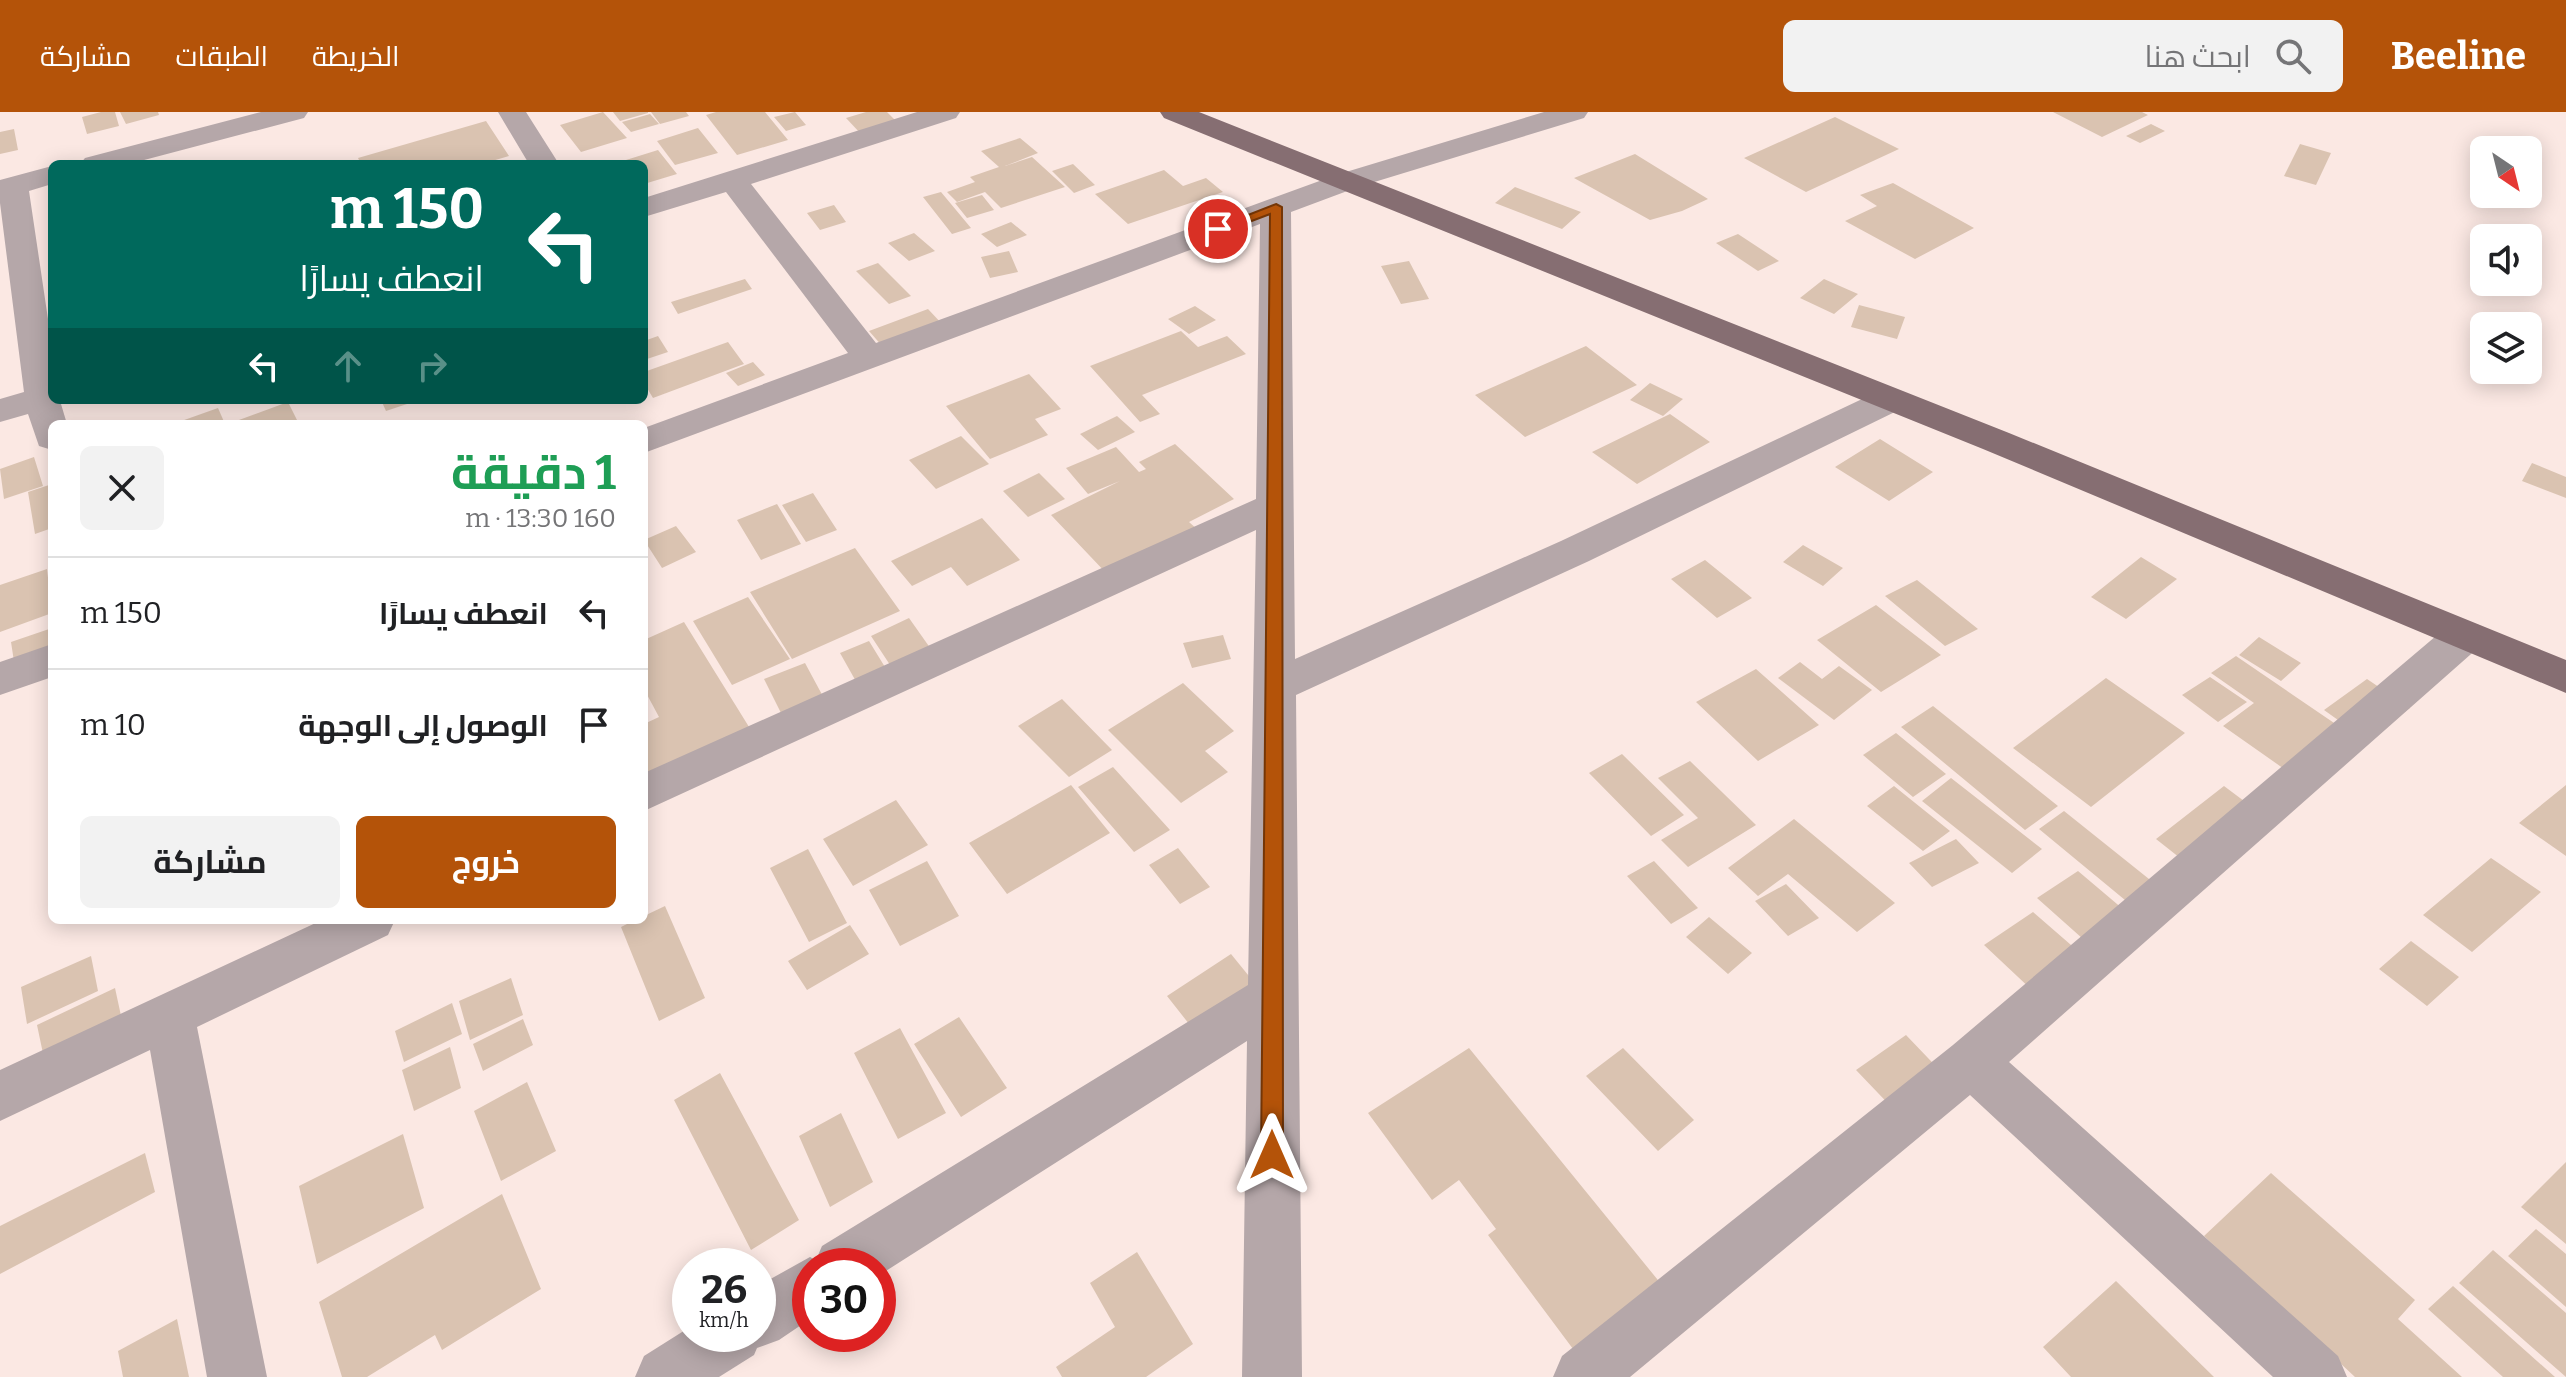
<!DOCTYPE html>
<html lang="ar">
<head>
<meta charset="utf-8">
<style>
  body { margin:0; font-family:Bitter,Cairo,serif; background:#f2f2f2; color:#202124; direction:rtl; height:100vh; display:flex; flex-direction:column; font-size:30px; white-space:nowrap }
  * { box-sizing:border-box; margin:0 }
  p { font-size:26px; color:#757577 }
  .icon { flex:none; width:44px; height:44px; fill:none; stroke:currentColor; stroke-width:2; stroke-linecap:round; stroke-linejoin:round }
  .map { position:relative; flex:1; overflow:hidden; direction:ltr }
  .panel { position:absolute; left:48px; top:308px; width:600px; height:504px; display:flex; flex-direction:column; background:#fff; border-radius:12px; box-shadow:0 4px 20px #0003; direction:rtl }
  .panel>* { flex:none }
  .top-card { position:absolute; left:48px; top:48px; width:600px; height:244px; border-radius:12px; box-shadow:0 4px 20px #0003; direction:rtl; background:#00695c; color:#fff; overflow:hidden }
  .needle { width:52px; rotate:145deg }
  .fabs { position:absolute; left:2470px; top:24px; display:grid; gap:16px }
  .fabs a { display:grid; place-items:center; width:72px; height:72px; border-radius:12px; background:#fff; box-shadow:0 4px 20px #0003; font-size:40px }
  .speed { position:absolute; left:672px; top:1136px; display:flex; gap:16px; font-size:40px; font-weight:700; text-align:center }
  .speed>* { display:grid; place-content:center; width:104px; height:104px; border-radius:50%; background:#fff; box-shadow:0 4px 20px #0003; line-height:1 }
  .speed small { font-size:20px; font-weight:400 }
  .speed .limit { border:12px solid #d22; background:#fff; color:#111 }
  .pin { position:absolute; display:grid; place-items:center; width:68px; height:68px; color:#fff; margin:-34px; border:4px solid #fff; border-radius:50%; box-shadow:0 2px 8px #0007 }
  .me { position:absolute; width:88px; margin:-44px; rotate:0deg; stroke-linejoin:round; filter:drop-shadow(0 0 6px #0008) }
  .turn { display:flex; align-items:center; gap:28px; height:168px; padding:0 32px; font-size:36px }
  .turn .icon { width:104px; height:104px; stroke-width:2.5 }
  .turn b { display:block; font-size:56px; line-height:68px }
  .lanes { display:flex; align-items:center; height:76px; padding:0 32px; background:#0003; justify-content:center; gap:40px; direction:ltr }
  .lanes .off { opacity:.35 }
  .round { display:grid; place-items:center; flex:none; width:84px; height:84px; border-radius:12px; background:#f2f2f2 }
  .overview { display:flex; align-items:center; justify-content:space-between; height:136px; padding:0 32px }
  h1 { font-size:48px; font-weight:700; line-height:60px; color:#1e9e55 }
  .action { display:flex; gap:16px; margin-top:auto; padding:16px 32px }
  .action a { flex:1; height:92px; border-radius:12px; background:#b45309; color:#fff; font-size:32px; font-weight:700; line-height:92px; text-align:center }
  .action a+a { background:#f2f2f2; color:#202124 }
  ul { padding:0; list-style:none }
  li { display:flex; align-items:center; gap:24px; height:112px; padding:0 32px; border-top:2px solid #e0e0e0 }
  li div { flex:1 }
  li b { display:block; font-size:30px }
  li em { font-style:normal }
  header { display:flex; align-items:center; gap:48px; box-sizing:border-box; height:112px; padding:0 40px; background:#b45309; color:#fff }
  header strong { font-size:38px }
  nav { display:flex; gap:44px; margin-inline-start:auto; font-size:28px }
  .search { width:560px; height:72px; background:#f2f2f2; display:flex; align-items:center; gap:20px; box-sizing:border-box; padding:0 28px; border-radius:12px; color:#757577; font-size:30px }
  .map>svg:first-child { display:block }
  .building { fill:#dac3b1 }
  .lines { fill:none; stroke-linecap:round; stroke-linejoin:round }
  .minor { fill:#b5a7a9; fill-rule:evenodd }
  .major { fill:#866e72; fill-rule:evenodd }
  .route { fill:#b45309; stroke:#753606; stroke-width:2 }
</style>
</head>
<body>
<header>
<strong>Beeline</strong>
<div class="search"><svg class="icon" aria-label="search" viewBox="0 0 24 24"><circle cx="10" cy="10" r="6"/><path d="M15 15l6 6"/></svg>ابحث هنا</div>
<nav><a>الخريطة</a><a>الطبقات</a><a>مشاركة</a></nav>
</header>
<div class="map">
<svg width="2566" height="1265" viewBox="0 0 2566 1265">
  <rect width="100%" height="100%" fill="#fbe8e3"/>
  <path class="building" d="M101,0h14l4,14 -32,8 -5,-17z
    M120,0h38l1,3 -33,9z
    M603,0l24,26 -46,14 -21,-27z
    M613,0h35v1l-28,8z
    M651,0h35l3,4 -29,8z
    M716,0h49l23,28 -51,15 -31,-40z
    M795,0l11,13 -20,6 -12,-14z
    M866,0h21l10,10 -36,12 -15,-16z
    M2053,0h89l6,3 -46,22z
    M650,2l9,10 -28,8 -9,-10z
    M1835,5l64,32 -93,43 -62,-34z
    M486,9l23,35 -17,5 2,3h-133l-3,-6z
    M2151,12l14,7 -25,12 -14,-7z
    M698,16l20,25 -43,12 -18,-24z
    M14,17l4,21 -18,4v-22z
    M1020,26l18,15 -33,13 27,-9 33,30 -64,21 -16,-16 -28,10 -10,-10 28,-10 -5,-5 29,-10 -18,-16z
    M2300,32l31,9 -15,32 -32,-9z
    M658,38l19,24 -33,10v-20h-15l-3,-4z
    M1635,42l73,45 -26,12 -32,9 -76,-42z
    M1073,52l22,21 -21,8 -22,-22z
    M1164,58l19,16 23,-8 17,14 -95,32 -33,-30z
    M1893,71l81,45 -59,31 -70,-38 32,-15 -17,-11z
    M1515,75l66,25 -19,17 -67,-26z
    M941,80l30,36 -19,6 -29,-37z
    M982,83l12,15 -27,8 -12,-15z
    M834,93l12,17 -26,8 -13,-17z
    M1011,110l16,13 -30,12 -16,-13z
    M914,121l21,18 -26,10 -21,-18z
    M1738,122l41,27 -21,10 -42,-28z
    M1009,139l9,21 -28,6 -9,-21z
    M1409,149l20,38 -28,5 -20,-38z
    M878,151l33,33 -22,8 -33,-33z
    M745,167l7,10 -74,25 -7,-12z
    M1824,167l34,15 -24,20 -34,-16z
    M1859,193l46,12 -8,22 -46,-12z
    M1195,194l21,14 -27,14 -21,-15z
    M928,197l15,16 -60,22 -14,-16z
    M1181,219l17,16 29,-11 19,18 -104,41 18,19 -20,8 -50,-56z
    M658,224l10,16 -24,8v-19z
    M728,230l16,22 -91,34 -9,-15v-11z
    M1586,234l51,39 -112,52 -50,-42z
    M753,250l12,13 -27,11 -12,-13z
    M1029,262l32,35 -26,10 13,16 -58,24 -44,-53z
    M1650,271l33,16 -20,17 -33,-16z
    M381,288h35v1l-30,10z
    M288,290l11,22h-71z
    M218,296l7,16h-52z
    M1670,302l40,28 -73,42 -45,-32z
    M1117,304l18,16 -37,18 -18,-16z
    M961,324l28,28 -53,25 -27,-29z
    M1880,327l53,33 -44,29 -54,-34z
    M1175,332l59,55 -45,23 9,8 -90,45 -57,-60 69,-34 -32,13 -22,-26 50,-21 23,25 7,-3 -7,-7z
    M34,345l9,29 -39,13 -4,-30z
    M2532,351l34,14v21l-44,-17z
    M1039,361l26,26 -37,18 -25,-26z
    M52,372v44l-17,6 -7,-42z
    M813,381l24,37 -31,12 -24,-37z
    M777,392l24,40 -40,16 -24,-40z
    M982,406l38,42 -53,26 -16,-19 -39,19 -21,-25z
    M676,414l20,26 -34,16 -18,-28z
    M1803,433l40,23 -20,18 -40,-24z
    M855,436l45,63 -108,48 -42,-67z
    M2141,445l36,22 -51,40 -35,-22z
    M1705,448l47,38 -35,20 -46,-39z
    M47,457l5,44 -52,19v-47z
    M1917,468l61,49 -33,17 -60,-50z
    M748,485l42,62 -58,26 -39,-64z
    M1876,493l65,50 -60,37 -64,-52z
    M909,506l24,34 -39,19 -23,-35z
    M684,510l70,113 -110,53v-64l15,-7 -15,-28v-49z
    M52,516v27l-37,13 -4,-26z
    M1223,523l8,24 -39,9 -9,-25z
    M2259,525l42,26 -20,18 -42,-26z
    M869,529l19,31 -30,13 -18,-32z
    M2236,544l126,86 -55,43 -84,-59 31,-23 -43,-30z
    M1800,550l22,17 17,-13 33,24 -38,30 -56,-42z
    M805,551l21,39 -42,17 -20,-40z
    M1756,557l63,56 -61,36 -62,-59z
    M2210,565l37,25 -29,20 -36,-27z
    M2106,566l79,55 -94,74 -78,-59z
    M2367,567l43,29 -44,32 -42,-30z
    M1183,571l51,48 -29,20 23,21 -47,31 -73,-73z
    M1062,587l50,51 -43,27 -51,-51z
    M1933,594l125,100 -33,24 -124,-103z
    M1896,621l50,41 -33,23 -50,-42z
    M1622,642l62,61 -33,21 -62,-63z
    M1690,649l66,64 -68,42 -27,-27 37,-22 -40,-40z
    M1113,655l57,63 -36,22 -56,-65z
    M1951,666l91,71 -30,24 -90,-72z
    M1071,673l39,48 -103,61 -38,-51z
    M2566,673v71l-47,-33z
    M1894,674l56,45 -27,20 -56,-45z
    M2224,674l44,33 -69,54 -43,-34z
    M896,688l32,45 -75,41 -30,-47z
    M2064,699l110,88 -26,20 -109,-90z
    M1794,707l101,84 -38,29 -69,-58 -30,22 -30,-28z
    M1956,727l23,24 -47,24 -23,-24z
    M1178,736l32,39 -30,17 -31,-39z
    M808,737l39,74 -38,19 -39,-74z
    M2491,746l50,34 -69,60 -49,-37z
    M927,749l32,55 -59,30 -31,-56z
    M1654,749l44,47 -27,16 -44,-48z
    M2078,759l65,55 -42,29 -64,-57z
    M1786,772l33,34 -31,18 -33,-35z
    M665,794l40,92 -46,23 -38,-94 14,-7h9v-4z
    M2033,800l53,46 -50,36 -52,-49z
    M1709,805l43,36 -24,21 -42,-37z
    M850,813l19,29 -62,36 -19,-29z
    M2411,829l48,36 -32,29 -48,-37z
    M1231,842l26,32 -64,43 -26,-33z
    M91,844l7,35 -71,33 -6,-37z
    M511,866l12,37 -53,25 -11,-39z
    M115,876l8,37 -78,38 -8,-38z
    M452,891l10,31 -58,28 -9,-31z
    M959,905l48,71 -46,29 -47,-73z
    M523,907l10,26 -50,26 -10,-27z
    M900,916l46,85 -48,26 -44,-86z
    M1906,923l44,46 -50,35 -44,-46z
    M450,935l11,41 -47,23 -12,-41z
    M1469,936l197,242 -87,67 -91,-122 8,-6 -37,-49 -27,20 -64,-87z
    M1623,936l71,72 -36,31 -72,-75z
    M720,961l79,147 -48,30 -77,-150z
    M527,970l29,69 -55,30 -27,-70z
    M841,1001l32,69 -43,25 -31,-71z
    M403,1022l21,74 -107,56 -18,-78z
    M145,1041l10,39 -155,82v-48z
    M2566,1050v82l-45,-37z
    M2271,1061l144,127 -17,19 64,58h-107l-151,-141z
    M502,1082l39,95 -99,61 -7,-15 -68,42h-25l-23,-75z
    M2536,1117l30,25v53l-58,-51z
    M2493,1138l73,63v64l-107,-94z
    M1137,1140l56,92 -47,33h-84l-6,-10 59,-40 -25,-44z
    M2116,1169l98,96h-143l-28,-30z
    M2453,1174l102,91h-52l-75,-68z
    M177,1207l12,58h-66l-5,-26z"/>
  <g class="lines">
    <path class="minor" d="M261,0h47l-4,6 -175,46h-49l5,-6z
      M498,0h28l33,52h-30z
      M917,0h43l-4,6 -205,66 125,159 460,-168 208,-63h44l-4,6 -226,69 -67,25 4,447 266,-118 316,-149 13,-3 13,3 5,8 -5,8 -314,153 -293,134 6,682h-60l5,-336 -369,235v-10h-68v53l-31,21 -22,8 -3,7 -35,22h-84l9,-21 46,-29v7h68v-48l52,-29 6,3 6,-14 426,-261 8,-455 -612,281v-38l612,-274 4,-275 -616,229v-25l204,-75 -122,-161 -82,25v-19z
      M52,54v18l-23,7 23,155v54h14l-5,4 6,20h-15v26l-13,-4 -11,-32 -28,8v-23l24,-7 -24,-189v-23z
      M2464,509l15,4 6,11 -6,11 -470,415 329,294 9,21h-74l-303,-282 -340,282h-77l9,-21 391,-311 496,-420z
      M52,532v33l-52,18v-33z
      M322,808h73l-7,15 -191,92 70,350h-60l-57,-327 -150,71v-51z"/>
    <path class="major" d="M1160,0h39l810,321 557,227v33l-583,-244 -819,-331z"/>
  </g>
  <path class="route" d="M1276,92l6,3 1,948 -3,8 -8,3 -8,-3 -3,-8 9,-941 -47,18 -11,-3z"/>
</svg>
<div class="fabs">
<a><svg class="needle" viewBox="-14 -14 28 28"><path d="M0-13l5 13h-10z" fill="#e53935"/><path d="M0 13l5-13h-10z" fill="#757577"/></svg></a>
<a><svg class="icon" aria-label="sound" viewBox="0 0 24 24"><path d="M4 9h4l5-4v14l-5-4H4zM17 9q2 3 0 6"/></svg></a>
<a><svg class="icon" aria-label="layers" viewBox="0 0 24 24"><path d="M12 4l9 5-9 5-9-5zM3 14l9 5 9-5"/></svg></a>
</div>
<div class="speed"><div>26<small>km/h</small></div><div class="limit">30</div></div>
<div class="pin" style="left:1218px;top:117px;background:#d93025"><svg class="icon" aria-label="arrive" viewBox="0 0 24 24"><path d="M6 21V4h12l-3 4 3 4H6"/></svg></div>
<svg class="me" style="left:1272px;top:1043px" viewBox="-20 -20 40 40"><path d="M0-17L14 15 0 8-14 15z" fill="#b45309" stroke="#fff" stroke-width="4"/></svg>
<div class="top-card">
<div class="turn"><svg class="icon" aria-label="left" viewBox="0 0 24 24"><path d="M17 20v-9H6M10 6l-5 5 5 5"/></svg><div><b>150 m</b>انعطف يسارًا</div></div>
<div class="lanes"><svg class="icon" aria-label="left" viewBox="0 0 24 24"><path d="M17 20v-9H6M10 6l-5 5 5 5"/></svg><svg class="icon off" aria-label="ahead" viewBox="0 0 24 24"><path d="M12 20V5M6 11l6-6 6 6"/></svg><svg class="icon off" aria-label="right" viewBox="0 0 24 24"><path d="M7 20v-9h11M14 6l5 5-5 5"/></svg></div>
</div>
<section class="panel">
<div class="overview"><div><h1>1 دقيقة</h1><p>160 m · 13:30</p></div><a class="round"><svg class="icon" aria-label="close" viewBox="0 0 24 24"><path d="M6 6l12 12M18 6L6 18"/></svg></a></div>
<ul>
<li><svg class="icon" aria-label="left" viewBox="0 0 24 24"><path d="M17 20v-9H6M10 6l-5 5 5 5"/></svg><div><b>انعطف يسارًا</b></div><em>150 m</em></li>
<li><svg class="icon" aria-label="arrive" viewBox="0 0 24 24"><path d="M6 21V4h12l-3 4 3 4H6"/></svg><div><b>الوصول إلى الوجهة</b></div><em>10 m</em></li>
</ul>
<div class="action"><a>خروج</a><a>مشاركة</a></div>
</section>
</div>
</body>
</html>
